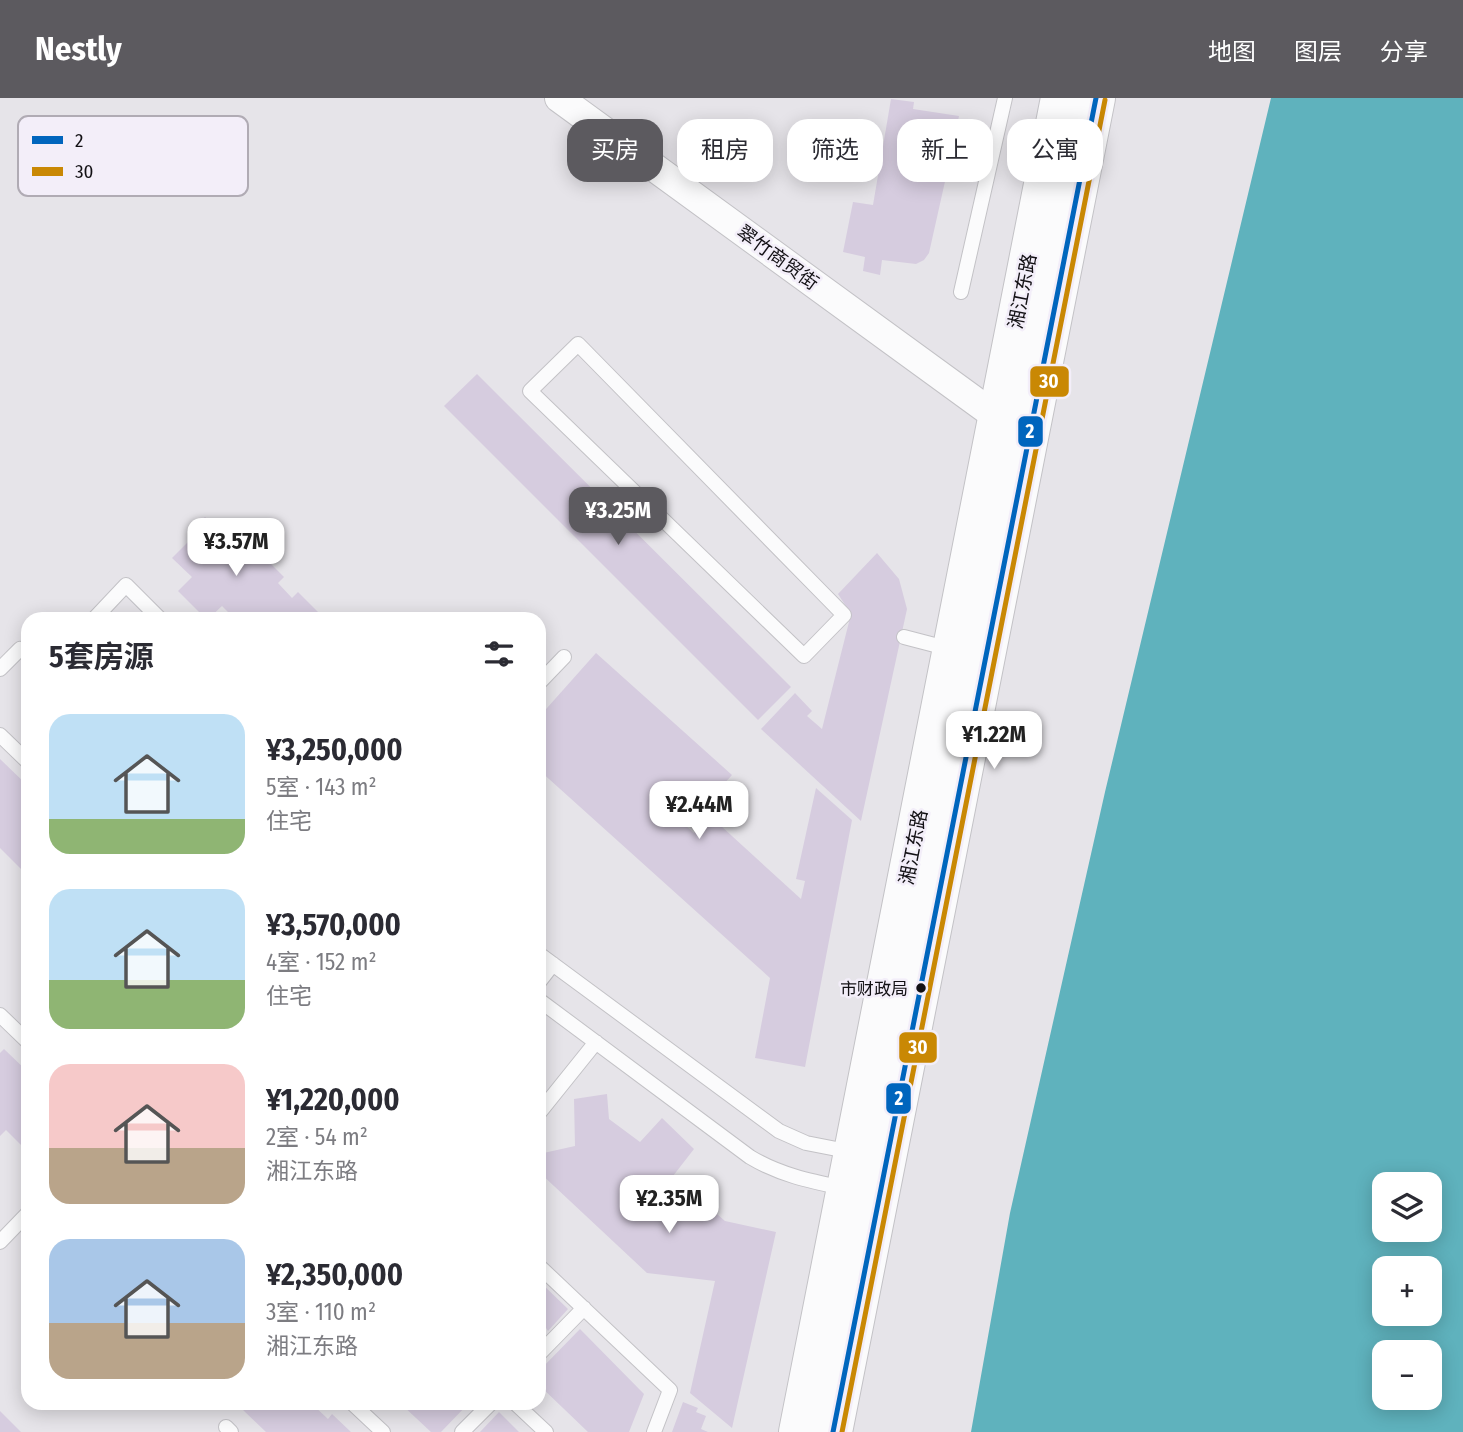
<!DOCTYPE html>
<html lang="zh">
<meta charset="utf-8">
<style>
:root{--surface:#fff;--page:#f2f2f3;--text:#2b2b33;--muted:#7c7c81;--accent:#5c5a5f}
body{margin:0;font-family:"Fira Sans Condensed","Noto Sans SC",sans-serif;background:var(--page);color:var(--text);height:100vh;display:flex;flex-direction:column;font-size:26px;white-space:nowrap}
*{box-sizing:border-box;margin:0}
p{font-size:23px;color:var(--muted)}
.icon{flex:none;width:38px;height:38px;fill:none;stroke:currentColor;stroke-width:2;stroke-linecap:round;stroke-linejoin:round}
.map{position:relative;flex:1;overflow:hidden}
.panel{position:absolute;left:21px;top:514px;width:525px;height:798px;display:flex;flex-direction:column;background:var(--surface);border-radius:21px;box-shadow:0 4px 18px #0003}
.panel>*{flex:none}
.hud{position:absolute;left:567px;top:21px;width:665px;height:63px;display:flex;gap:14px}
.tools{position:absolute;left:1372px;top:1074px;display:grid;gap:14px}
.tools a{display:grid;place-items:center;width:70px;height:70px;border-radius:14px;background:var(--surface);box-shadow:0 4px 18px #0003;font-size:35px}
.price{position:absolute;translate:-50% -60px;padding:0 16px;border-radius:14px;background:#fff;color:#222;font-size:23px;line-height:46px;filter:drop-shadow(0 2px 4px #0008)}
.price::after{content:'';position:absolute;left:50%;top:42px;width:21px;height:16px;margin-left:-10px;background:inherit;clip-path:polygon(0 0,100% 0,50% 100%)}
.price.on{background:var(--accent);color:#fff}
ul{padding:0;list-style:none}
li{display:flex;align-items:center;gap:21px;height:175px;padding:0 28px}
li span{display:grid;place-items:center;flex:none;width:196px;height:140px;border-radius:21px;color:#555}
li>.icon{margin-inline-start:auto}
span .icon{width:84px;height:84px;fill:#fffc;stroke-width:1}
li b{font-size:30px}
h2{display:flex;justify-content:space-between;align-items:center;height:84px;padding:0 28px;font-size:30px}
.tag{padding:0 24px;border-radius:21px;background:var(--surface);box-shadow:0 4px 18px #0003;font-size:24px;line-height:63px}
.tag.on{background:var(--accent);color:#fff}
header{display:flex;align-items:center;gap:42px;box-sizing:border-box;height:98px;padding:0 35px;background:var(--accent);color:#fff}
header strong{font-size:33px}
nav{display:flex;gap:38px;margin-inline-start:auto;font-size:24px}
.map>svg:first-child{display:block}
.water{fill:#5fb2bd;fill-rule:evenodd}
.building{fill:#d6ccdf}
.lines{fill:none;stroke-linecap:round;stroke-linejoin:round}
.service-casing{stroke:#c3c2c6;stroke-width:16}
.minor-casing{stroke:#c3c2c6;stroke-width:30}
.secondary-casing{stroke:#c3c2c6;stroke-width:40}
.service{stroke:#fbfbfc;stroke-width:14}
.minor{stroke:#fbfbfc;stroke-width:28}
.secondary{stroke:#fbfbfc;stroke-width:38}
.bus-1-casing{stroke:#f3eef9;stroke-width:10}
.bus-2-casing{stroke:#f3eef9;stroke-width:10}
.bus-1{stroke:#0065bd;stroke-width:5}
.bus-2{stroke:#c98804;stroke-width:5}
.bus-dot{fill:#121014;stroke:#f3eef9;stroke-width:2.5}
.labels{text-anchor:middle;stroke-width:5;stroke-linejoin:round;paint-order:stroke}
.bus-label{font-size:17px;fill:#121014;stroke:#f3eef9;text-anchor:end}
.street-label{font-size:19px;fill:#121014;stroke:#f3eef9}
.key{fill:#f3eef9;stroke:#b0abb4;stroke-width:2}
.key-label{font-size:19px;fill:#121014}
.line-badge{stroke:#f3eef9;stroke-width:2.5}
.badge-label{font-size:19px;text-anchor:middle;font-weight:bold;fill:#fff}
</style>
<header>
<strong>Nestly</strong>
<nav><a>地图</a><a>图层</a><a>分享</a></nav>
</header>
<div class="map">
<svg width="1463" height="1334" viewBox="0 0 1463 1334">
<rect width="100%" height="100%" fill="#e6e4e9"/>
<path class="water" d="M1271,0H1463V1334H971L1010,1115L1105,694ZM1384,1087H1430V1132H1384ZM1384,1171H1430V1216H1384ZM1384,1255H1430V1300H1384Z"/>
<path class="building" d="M891,1L914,4L913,11L959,18L948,70L930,65L929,74L946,79L929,155L924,162L916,166L882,162L880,177L863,173L865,159L843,154L853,104L873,107Z
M477,276L791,589L758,622L444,308Z
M205,419L216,429L225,420L284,479L278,485L292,500L298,494L326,522H236L222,508L207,522L178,493L192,479L172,460L191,441L188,437Z
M877,455L899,481L907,511L861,723L761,631L795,595L812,613L807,618L822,631L851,516L838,496Z
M596,555L732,677L686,728L694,735L709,717L801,801L805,783L796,781L816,690L852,722L805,969L755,960L770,880L539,672V619Z
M0,661L28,688V778L0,750Z
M4,951L28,974V1050L26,1052L6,1032L0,1038V955Z
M607,996L609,1021L640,1044L662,1020L694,1051L673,1078L725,1123L776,1134L732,1330L690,1295L715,1183L647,1175L539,1074V1056L575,1048L574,1001Z
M539,1183L568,1211L548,1233L546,1230L539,1237Z
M580,1231L644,1296L629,1334H588L539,1287V1273Z
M683,1304L698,1310L696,1314L706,1318L701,1331L708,1334H672Z
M249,1306H312L328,1321L332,1316L351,1334H266L243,1312Z
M401,1306H468L441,1334H431Z
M0,1313L21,1334H0Z
M499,1314L519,1334H480Z"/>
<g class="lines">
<g class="service-casing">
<path id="service" d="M961,194L1005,0
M578,246L844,517L804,558L530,293Z
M93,522L126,487L161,522
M904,539L950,551
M0,571L20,551L28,556
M539,585L564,559
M0,637L28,664
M539,856L779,1033L806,1045L852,1054
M539,884L553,866
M539,902L750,1059C780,1077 810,1083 844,1090
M0,917L28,944
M539,1015L596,944
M0,1144L28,1115
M539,1168L670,1292L654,1334
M539,1256L584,1210
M353,1306L383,1334
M516,1306L546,1334
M226,1329L231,1334
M462,1334L490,1306"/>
</g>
<g class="minor-casing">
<path id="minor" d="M559,0L997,319"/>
</g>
<g class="secondary-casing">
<path id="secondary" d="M798,1334L1060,0
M833,1334L1096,0"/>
</g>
<use href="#service" class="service"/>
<use href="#minor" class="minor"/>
<use href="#secondary" class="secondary"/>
<g class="bus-1-casing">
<path id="bus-1" d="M833,1334L1096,0"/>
</g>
<g class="bus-2-casing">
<path id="bus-2" d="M842,1334L1105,2"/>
</g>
<use href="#bus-1" class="bus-1"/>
<use href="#bus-2" class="bus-2"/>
</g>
<circle class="bus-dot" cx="921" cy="890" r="6"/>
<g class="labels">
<g class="bus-label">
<text x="908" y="897">市财政局</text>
</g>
<g class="street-label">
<text transform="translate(778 159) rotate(36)" y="7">翠竹商贸街</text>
<text transform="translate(1022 193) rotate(-79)" y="7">湘江东路</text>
<text transform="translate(913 749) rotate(-79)" y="7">湘江东路</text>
</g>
</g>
<rect x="18" y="18" width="230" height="80" rx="10" class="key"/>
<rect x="32" y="38" width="31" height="8" fill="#0065bd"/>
<rect x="32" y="69" width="31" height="9" fill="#c98804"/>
<g class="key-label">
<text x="75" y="49">2</text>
<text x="75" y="80">30</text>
</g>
<g class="line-badge">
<rect x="1029" y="267" width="41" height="33" rx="7" fill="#c98804"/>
<rect x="1017" y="317" width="27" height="33" rx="7" fill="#0065bd"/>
<rect x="898" y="933" width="40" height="33" rx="7" fill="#c98804"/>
<rect x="885" y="984" width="27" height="33" rx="7" fill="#0065bd"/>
</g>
<g class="badge-label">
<text x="1049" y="290">30</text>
<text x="1030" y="340">2</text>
<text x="918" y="956">30</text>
<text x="899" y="1007">2</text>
</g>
</svg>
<div class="tools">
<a><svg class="icon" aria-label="layers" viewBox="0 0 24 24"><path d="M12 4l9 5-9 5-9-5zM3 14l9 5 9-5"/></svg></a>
<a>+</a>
<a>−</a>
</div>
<b class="price on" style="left:618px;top:449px">¥3.25M</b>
<b class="price" style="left:236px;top:480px">¥3.57M</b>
<b class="price" style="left:994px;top:673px">¥1.22M</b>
<b class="price" style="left:699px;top:743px">¥2.44M</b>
<b class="price" style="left:669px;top:1137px">¥2.35M</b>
<div class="hud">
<a class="tag on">买房</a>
<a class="tag">租房</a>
<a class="tag">筛选</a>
<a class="tag">新上</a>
<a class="tag">公寓</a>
</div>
<section class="panel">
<h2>5套房源<svg class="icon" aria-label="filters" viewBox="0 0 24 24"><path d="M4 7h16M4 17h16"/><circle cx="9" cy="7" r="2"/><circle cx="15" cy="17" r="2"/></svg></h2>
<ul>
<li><span style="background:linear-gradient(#bfe0f5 75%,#8fb573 0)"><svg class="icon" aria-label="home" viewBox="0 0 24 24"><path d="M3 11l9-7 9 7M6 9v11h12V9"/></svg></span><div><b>¥3,250,000</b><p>5室 · 143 m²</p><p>住宅</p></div></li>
<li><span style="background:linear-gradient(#bfe0f5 65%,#8fb573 0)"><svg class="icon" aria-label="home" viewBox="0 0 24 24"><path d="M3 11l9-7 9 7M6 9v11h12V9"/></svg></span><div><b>¥3,570,000</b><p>4室 · 152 m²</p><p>住宅</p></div></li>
<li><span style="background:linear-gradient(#f6c9c9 60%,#b9a48a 0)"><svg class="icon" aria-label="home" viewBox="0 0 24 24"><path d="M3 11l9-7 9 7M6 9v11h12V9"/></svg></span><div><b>¥1,220,000</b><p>2室 · 54 m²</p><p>湘江东路</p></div></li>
<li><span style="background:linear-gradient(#a9c7e8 60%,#b9a48a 0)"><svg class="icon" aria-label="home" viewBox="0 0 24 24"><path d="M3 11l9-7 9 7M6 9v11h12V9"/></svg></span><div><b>¥2,350,000</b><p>3室 · 110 m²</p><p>湘江东路</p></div></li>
</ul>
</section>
</div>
